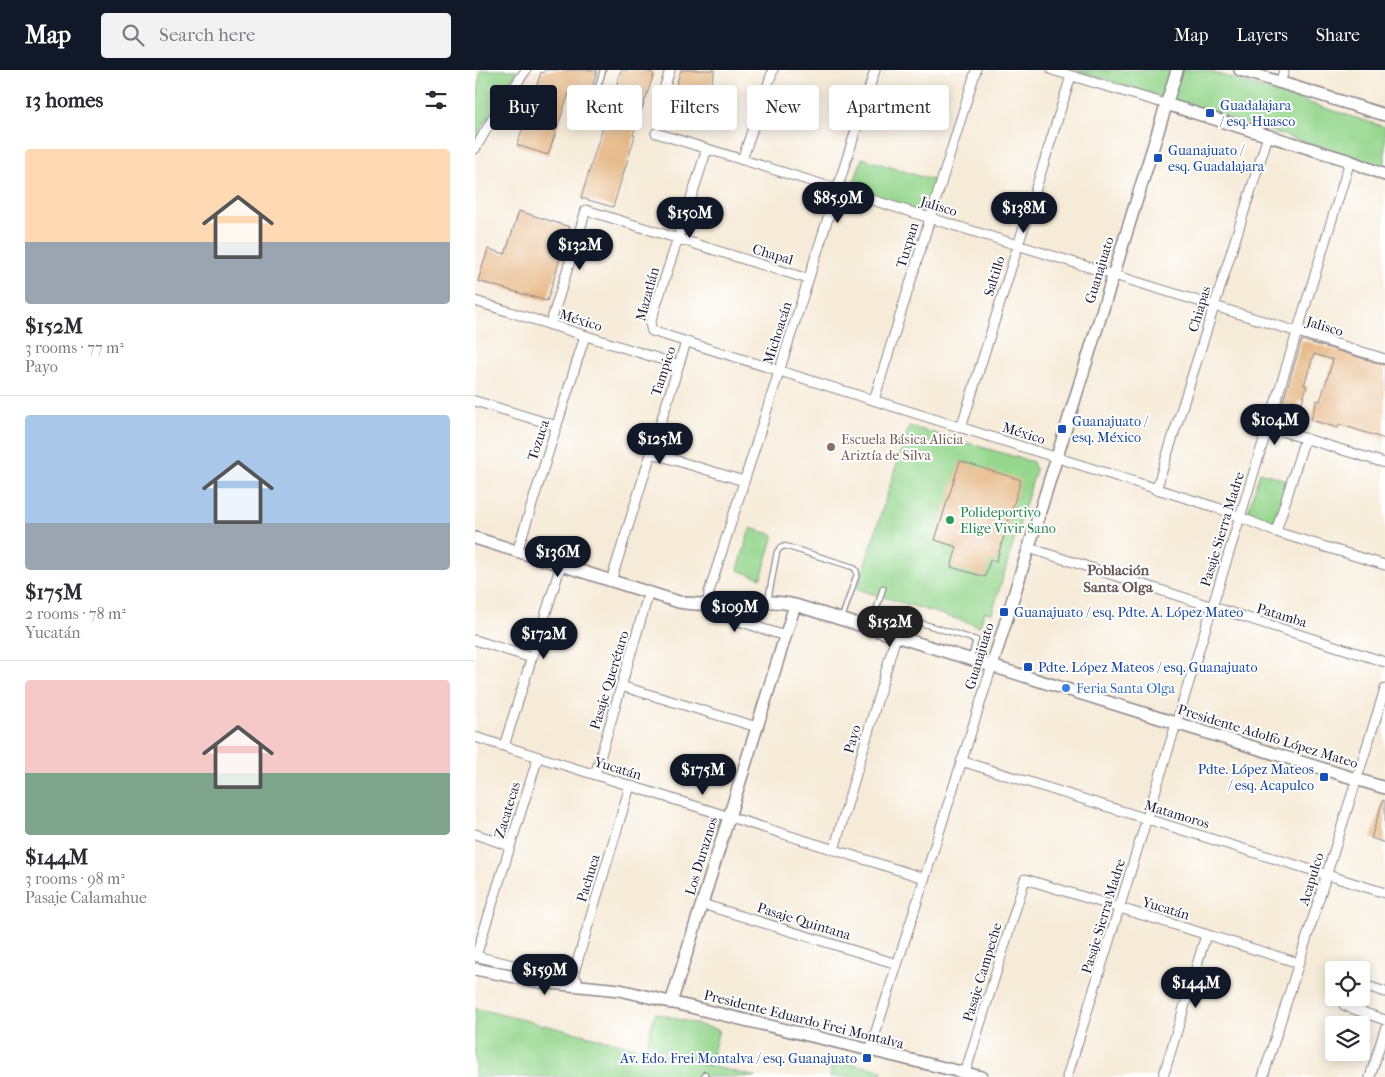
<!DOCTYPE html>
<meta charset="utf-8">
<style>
:root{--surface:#fff;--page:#f2f2f3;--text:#2b2b33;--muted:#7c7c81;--line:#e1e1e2;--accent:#111827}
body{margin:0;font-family:"IM FELL French Canon",serif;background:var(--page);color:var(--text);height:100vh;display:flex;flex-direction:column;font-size:19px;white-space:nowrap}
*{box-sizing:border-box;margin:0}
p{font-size:16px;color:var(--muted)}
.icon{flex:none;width:28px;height:28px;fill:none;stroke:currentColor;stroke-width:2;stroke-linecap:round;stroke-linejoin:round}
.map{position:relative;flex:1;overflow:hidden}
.details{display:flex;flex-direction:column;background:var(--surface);width:475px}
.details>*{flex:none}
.hud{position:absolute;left:15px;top:15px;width:475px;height:45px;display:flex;gap:10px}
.controls{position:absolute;left:850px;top:891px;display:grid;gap:10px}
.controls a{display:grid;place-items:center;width:45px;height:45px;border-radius:5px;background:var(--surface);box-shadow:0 2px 12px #0003;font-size:25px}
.price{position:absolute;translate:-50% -42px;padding:0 11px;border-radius:18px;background:var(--accent);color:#fff;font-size:16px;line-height:32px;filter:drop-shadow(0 1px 2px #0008)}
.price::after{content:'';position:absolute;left:50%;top:30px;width:15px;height:11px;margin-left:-8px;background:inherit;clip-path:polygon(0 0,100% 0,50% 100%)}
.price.selected{background:#222;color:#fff}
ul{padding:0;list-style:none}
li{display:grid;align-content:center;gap:10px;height:265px;padding:0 25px}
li+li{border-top:1px solid var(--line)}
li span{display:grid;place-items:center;height:155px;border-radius:5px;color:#555}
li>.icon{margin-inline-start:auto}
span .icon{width:90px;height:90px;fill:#fffc;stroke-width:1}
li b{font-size:21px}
h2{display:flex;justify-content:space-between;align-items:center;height:60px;padding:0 25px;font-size:21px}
.chip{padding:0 18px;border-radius:5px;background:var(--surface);box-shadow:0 2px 12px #0003;font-size:18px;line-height:45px}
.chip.selected{background:var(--accent);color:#fff}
header{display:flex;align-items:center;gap:30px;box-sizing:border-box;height:70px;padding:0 25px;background:var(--accent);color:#fff}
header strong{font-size:24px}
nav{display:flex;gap:28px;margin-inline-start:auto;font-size:18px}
.search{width:350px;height:45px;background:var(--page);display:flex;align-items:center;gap:12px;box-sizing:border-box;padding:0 18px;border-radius:5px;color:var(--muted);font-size:19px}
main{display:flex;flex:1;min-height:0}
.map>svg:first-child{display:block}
.green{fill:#96d78e;stroke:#5c7c64}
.building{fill:#e7bb8b}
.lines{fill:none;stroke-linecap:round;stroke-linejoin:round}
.lane-casing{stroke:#8c868a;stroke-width:7}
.street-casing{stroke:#8c868a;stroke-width:11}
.secondary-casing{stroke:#8c868a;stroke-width:14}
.lane{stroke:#fff;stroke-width:4.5}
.street{stroke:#fff;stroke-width:9}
.secondary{stroke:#fff;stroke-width:11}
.transit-dot{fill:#1a4fb4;stroke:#fff;stroke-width:2}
.education-dot{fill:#8d6e63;stroke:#fff;stroke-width:2}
.leisure-dot{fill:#2e9e5b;stroke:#fff;stroke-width:2}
.shop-dot{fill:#3f7fe0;stroke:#fff;stroke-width:2}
.labels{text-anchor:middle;stroke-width:4;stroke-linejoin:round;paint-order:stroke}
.transit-label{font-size:14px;fill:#164399;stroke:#fff;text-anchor:start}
.street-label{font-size:14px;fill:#22223b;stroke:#fff}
.education-label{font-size:14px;fill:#785e54;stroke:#fff;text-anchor:start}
.leisure-label{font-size:14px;fill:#27864d;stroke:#fff;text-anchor:start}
.shop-label{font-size:14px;fill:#366cbe;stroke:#fff;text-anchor:start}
.neighbourhood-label{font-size:15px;font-weight:bold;fill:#675857;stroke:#fff}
</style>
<header>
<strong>Map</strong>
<div class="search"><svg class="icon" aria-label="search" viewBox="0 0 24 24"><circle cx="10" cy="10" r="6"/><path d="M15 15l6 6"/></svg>Search here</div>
<nav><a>Map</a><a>Layers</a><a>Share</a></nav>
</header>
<main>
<section class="details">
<h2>13 homes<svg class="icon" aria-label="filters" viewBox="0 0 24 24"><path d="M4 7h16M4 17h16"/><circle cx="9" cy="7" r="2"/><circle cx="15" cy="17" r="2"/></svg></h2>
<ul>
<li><span style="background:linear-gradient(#ffd9b3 60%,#9aa5b1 0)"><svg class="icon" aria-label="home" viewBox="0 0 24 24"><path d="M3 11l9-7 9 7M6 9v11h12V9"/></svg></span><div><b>$152M</b><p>3 rooms · 77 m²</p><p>Payo</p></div></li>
<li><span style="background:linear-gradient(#a9c7e8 70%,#9aa5b1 0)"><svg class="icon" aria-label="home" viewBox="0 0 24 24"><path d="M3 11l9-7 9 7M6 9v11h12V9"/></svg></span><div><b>$175M</b><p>2 rooms · 78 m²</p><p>Yucatán</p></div></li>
<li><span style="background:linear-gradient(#f6c9c9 60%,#7fa58c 0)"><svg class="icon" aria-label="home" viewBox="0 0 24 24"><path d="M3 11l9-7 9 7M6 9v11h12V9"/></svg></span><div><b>$144M</b><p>3 rooms · 98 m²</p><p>Pasaje Calamahue</p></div></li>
</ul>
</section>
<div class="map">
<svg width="910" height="1007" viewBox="0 0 910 1007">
<rect width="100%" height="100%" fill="#fff"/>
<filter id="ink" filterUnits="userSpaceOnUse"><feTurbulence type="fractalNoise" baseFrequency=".02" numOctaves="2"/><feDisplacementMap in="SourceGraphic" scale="10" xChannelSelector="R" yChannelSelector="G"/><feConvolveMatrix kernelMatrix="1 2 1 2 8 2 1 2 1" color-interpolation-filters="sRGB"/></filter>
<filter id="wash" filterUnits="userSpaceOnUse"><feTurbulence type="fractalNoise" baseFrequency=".0096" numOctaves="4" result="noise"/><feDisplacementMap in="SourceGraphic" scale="20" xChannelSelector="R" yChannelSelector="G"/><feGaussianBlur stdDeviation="1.12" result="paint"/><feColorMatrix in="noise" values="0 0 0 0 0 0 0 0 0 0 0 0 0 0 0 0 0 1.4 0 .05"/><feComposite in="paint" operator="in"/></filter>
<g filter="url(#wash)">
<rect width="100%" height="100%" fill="#f6ebd8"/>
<path class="green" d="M6,0H43L0,68V40Z
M600,0H730L910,57V99L878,87Z
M387,88L463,112L452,144L377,119Z
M434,356L558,392L561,400L517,543L509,542L505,556L382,519Z
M785,402L811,410L798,456L788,454L772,445Z
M275,458L299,465L286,508L263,500Z
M0,938L281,1007H0Z
M180,943L244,960L235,994L171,976Z
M358,990L407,1000L405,1007H354Z"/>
<g id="blocks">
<path class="building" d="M70,0H122L114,29L94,23L73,85L42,75L66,2L69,3Z
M146,0H169L179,4L158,65L160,66L138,137L106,128L128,56L142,59L147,56L144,51L131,48Z
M206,0H240L227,44L195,35Z
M44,141L95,157L72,231L3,211L13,179L30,184Z
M827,270L910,295V369L864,354L863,358L836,350L842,330L845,331L858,290L839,284L829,315L832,316L827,332L823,331L819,345L805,341Z
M485,391L546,410L521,492L515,490L510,507L476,497L482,477L460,470Z
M908,730L910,731V773L896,768Z"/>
</g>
</g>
<g filter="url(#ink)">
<use href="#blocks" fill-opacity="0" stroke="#8c868a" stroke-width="1"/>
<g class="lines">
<g class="lane-casing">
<path id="lane" d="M128,0L116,40L118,46L123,50L143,55
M293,530L302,482L305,478L310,476L378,497L381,500L382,504L367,548
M396,557L408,518
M413,562L420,545L501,570L496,588
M229,1007L230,1004"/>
</g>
<g class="street-casing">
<path id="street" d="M577,0L691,34
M805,13L809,0
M186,29L195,0
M181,63L910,289
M0,79L21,43L51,0
M232,79L175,254L177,261L743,438L801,462L910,495
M267,90L298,0
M0,231L204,295
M75,255L111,140L333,209
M399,330L501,0
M0,331L82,356
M793,357L910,393
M486,358L596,6
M176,383L269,411
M681,420L793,66
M801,462L830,368
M554,478L910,592
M42,482L110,266
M136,511L211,272
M310,566L239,543L233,534L234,522L400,0
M0,570L57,588
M146,616L282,657
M0,667L449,808
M29,676L86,495
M486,691L910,823
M120,705L174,522
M0,764L35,776
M359,780L421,566
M227,834L422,894
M0,886L102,910
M1,886L63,687
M97,909L155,716
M886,914L910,922
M865,928L869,935L873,937L910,950
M395,980L517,596
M490,1003L550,809L824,893
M592,1007L875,91
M688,1007L731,865
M788,1007L910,619
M895,1007L910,959"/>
</g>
<g class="secondary-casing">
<path id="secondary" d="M765,0L910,45
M691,34L875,91L910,105
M0,468L204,532C243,539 282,526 320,535L910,718
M517,596L702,0
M0,899L65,912L145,920L507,1007
M196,933L320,535"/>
</g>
<use href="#lane" class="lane"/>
<use href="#street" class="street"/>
<use href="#secondary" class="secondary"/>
</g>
</g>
<g class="transit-dot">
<rect x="730" y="38" width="10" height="10" rx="2.5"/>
<rect x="678" y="83" width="10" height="10" rx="2.5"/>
<rect x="582" y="354" width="10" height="10" rx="2.5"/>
<rect x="524" y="537" width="10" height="10" rx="2.5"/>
<rect x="548" y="592" width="10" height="10" rx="2.5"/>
<rect x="844" y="702" width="10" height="10" rx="2.5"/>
<rect x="387" y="983" width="10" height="10" rx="2.5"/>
</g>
<circle class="education-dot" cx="356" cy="377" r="5"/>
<circle class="leisure-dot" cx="475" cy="450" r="5"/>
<circle class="shop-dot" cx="591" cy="618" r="5"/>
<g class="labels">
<g class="transit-label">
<text x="745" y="40">Guadalajara<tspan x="745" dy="16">/ esq. Huasco</tspan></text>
<text x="693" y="85">Guanajuato /<tspan x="693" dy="16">esq. Guadalajara</tspan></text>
<text x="597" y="356">Guanajuato /<tspan x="597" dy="16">esq. México</tspan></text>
<text x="539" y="547">Guanajuato / esq. Pdte. A. López Mateo</text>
<text x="563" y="602">Pdte. López Mateos / esq. Guanajuato</text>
<text x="839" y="704" text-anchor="end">Pdte. López Mateos<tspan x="839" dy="16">/ esq. Acapulco</tspan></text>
<text x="382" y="993" text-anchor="end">Av. Edo. Frei Montalva / esq. Guanajuato</text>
</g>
<g class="street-label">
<text transform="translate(464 136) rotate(17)" y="5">Jalisco</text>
<text transform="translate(432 175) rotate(-73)" y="5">Tuxpan</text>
<text transform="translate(298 184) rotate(17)" y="5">Chapal</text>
<text transform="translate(624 200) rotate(-73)" y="5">Guanajuato</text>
<text transform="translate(519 206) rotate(-73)" y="5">Saltillo</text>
<text transform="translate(172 224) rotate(-75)" y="5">Mazatlán</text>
<text transform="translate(724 239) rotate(-73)" y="5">Chiapas</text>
<text transform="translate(106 250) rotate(17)" y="5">México</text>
<text transform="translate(850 256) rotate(17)" y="5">Jalisco</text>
<text transform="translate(302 263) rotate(-72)" y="5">Michoacán</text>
<text transform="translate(188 301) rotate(-72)" y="5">Tampico</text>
<text transform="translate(549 363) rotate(17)" y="5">México</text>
<text transform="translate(63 370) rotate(-72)" y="5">Tozuca</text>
<text transform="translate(747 459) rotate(-73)" y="5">Pasaje Sierra Madre</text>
<text transform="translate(807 545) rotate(17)" y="5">Patamba</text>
<text transform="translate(504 586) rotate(-73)" y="5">Guanajuato</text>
<text transform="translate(134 610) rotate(-73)" y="5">Pasaje Querétaro</text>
<text transform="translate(793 666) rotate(17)" y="5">Presidente Adolfo López Mateo</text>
<text transform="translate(377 669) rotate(-74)" y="5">Payo</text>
<text transform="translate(143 698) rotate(17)" y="5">Yucatán</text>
<text transform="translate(32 740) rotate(-73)" y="5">Zacatecas</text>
<text transform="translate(702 744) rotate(17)" y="5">Matamoros</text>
<text transform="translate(226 786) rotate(-73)" y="5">Los Duraznos</text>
<text transform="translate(113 808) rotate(-73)" y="5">Pachuca</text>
<text transform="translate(836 809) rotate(-73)" y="5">Acapulco</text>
<text transform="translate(691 838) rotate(17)" y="5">Yucatán</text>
<text transform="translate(628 846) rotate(-73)" y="5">Pasaje Sierra Madre</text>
<text transform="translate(329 851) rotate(17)" y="5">Pasaje Quintana</text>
<text transform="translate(507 902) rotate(-73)" y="5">Pasaje Campeche</text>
<text transform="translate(329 949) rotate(14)" y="5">Presidente Eduardo Frei Montalva</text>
</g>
<g class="education-label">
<text x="366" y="374">Escuela Básica Alicia<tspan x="366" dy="16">Ariztía de Silva</tspan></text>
</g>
<g class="leisure-label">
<text x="485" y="447">Polideportivo<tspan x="485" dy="16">Elige Vivir Sano</tspan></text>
</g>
<g class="shop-label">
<text x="601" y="623">Feria Santa Olga</text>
</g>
<g class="neighbourhood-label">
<text x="643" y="505">Población<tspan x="643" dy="17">Santa Olga</tspan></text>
</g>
</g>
</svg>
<div class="controls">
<a><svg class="icon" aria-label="locate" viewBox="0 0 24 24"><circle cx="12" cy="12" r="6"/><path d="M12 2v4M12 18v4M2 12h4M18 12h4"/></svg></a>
<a><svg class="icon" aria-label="layers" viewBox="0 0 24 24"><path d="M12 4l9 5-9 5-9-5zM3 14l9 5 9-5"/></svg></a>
</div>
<b class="price" style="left:363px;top:154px">$85.9M</b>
<b class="price" style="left:549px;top:164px">$138M</b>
<b class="price" style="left:215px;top:169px">$150M</b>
<b class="price" style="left:105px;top:201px">$132M</b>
<b class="price" style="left:800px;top:376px">$104M</b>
<b class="price" style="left:185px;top:395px">$125M</b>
<b class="price" style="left:83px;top:508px">$136M</b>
<b class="price" style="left:260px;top:563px">$109M</b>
<b class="price selected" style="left:415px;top:578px">$152M</b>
<b class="price" style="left:69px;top:590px">$172M</b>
<b class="price" style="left:228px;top:726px">$175M</b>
<b class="price" style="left:70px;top:926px">$159M</b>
<b class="price" style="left:721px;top:939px">$144M</b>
<div class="hud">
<a class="chip selected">Buy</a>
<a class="chip">Rent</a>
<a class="chip">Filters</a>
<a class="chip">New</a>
<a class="chip">Apartment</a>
</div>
</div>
</main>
